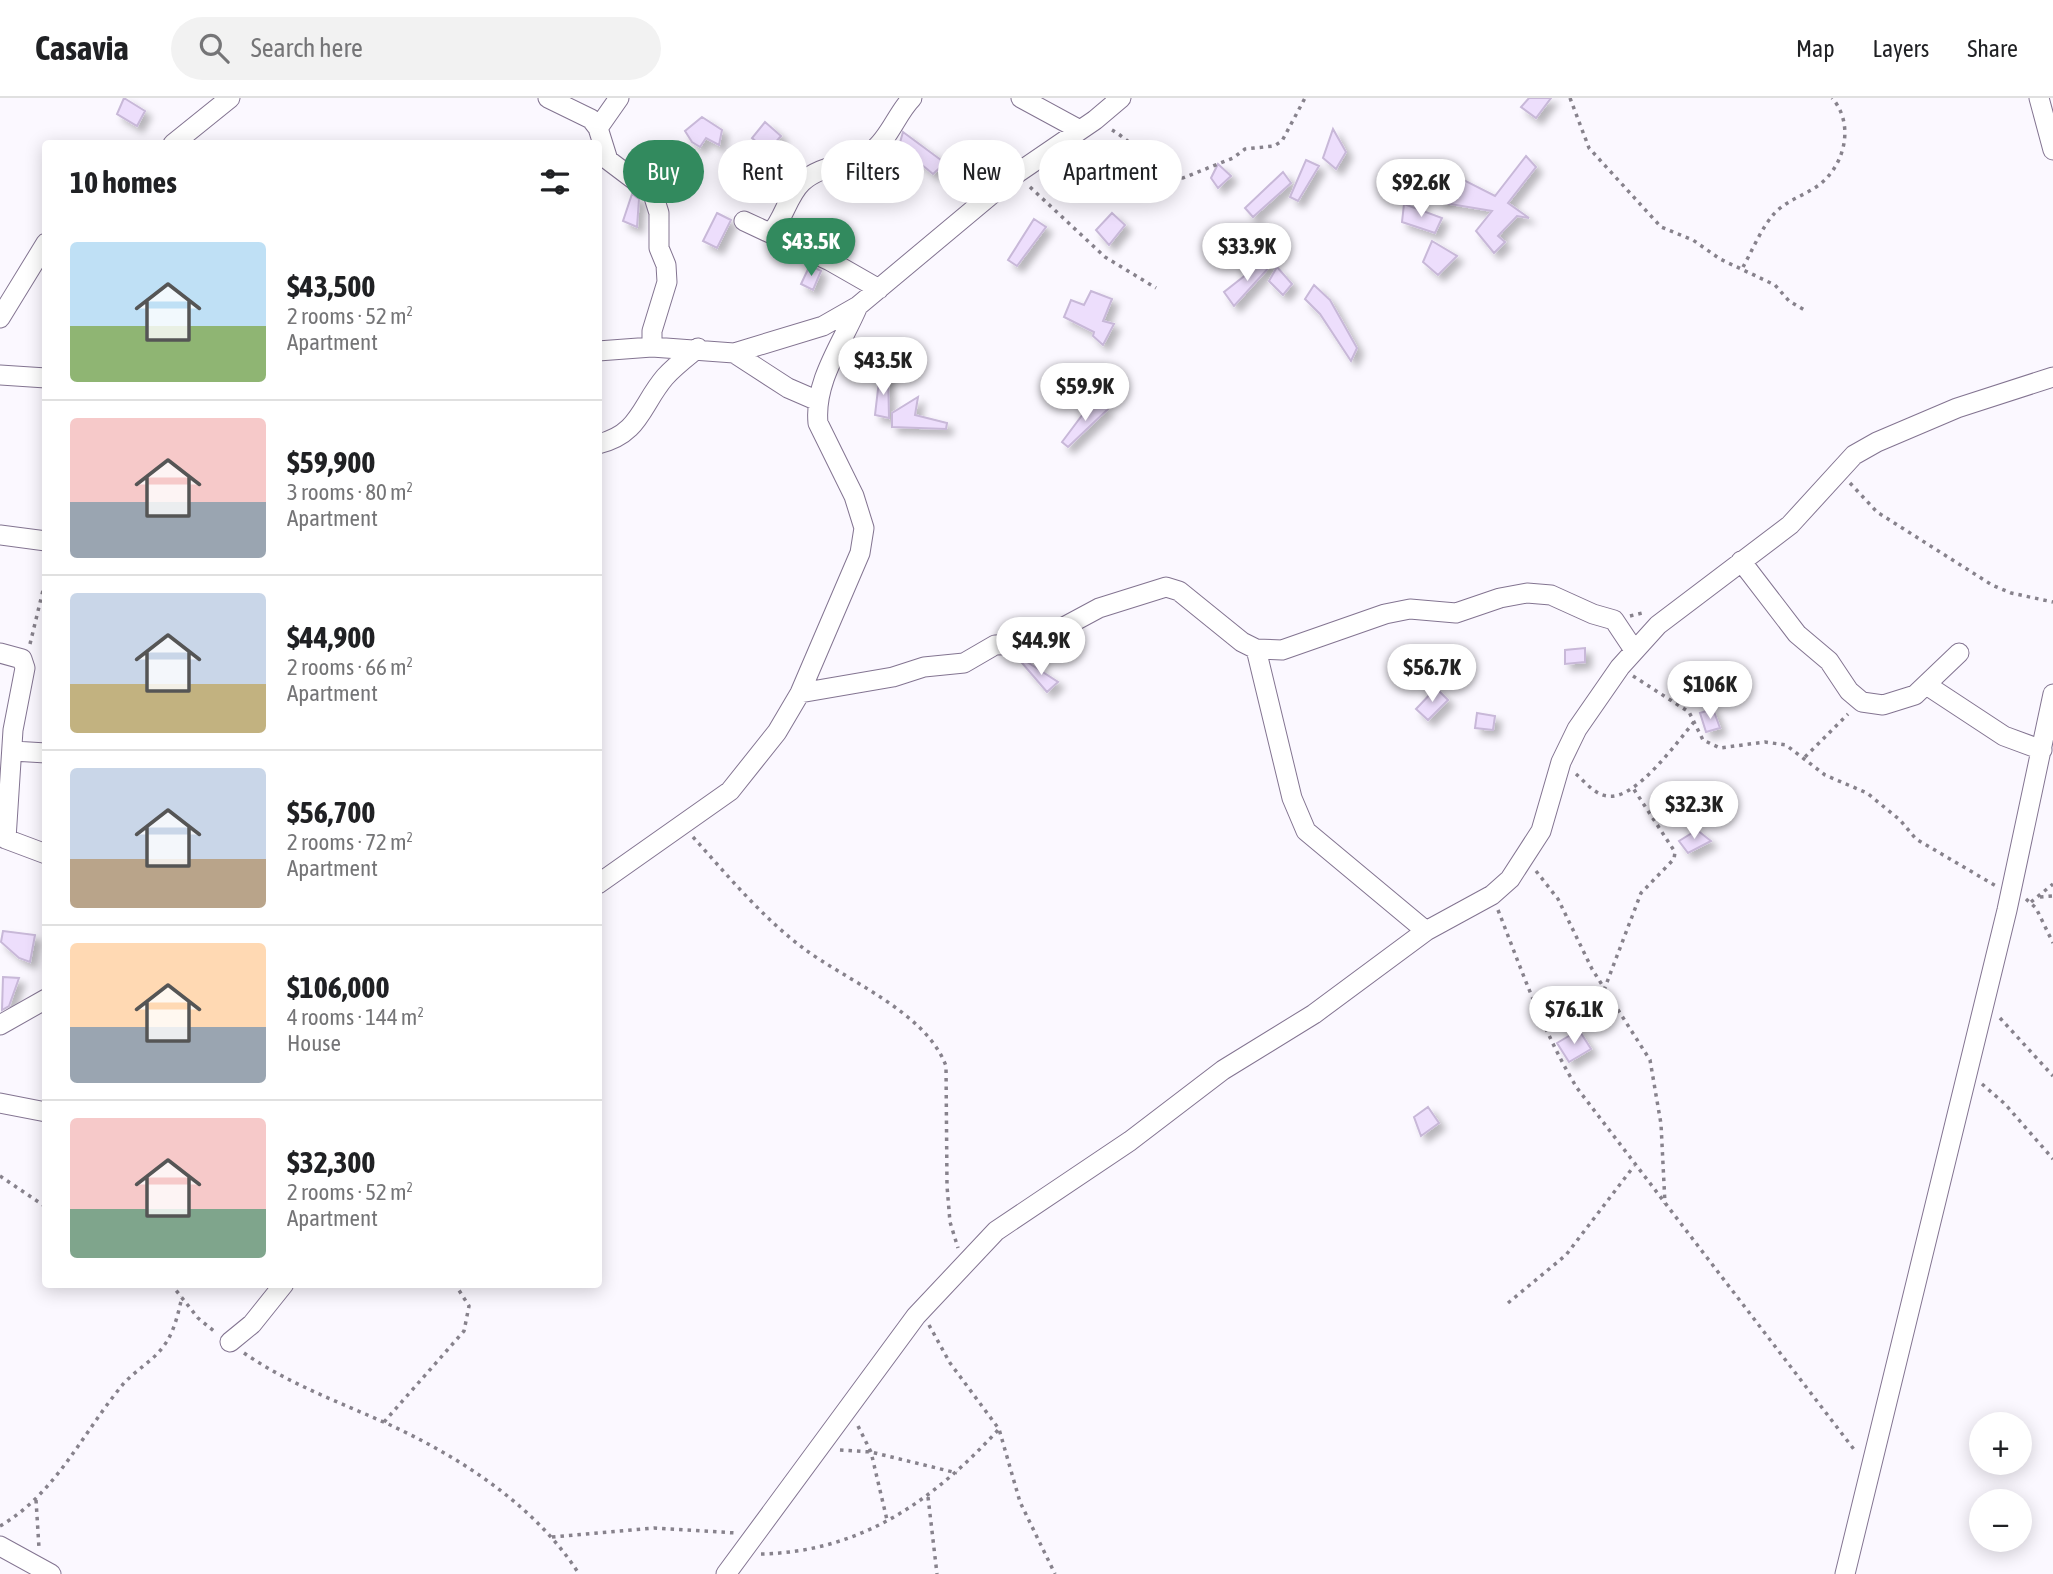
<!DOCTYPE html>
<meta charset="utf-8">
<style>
:root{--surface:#fff;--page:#f2f2f2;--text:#202124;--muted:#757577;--line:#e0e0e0;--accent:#328a5e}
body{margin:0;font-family:"Asap Condensed",sans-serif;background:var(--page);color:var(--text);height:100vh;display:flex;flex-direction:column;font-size:26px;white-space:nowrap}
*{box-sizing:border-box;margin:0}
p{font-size:23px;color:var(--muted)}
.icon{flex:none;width:38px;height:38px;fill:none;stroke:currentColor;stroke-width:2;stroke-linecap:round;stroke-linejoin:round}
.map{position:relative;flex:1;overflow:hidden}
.side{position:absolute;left:42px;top:42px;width:560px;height:1148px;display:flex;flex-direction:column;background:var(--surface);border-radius:7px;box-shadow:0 4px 18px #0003}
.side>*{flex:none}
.guide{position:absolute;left:623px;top:42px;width:665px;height:63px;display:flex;gap:14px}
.tools{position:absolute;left:1969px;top:1314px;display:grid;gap:14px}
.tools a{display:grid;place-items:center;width:63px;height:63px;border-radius:50%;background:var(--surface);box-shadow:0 4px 18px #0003;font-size:35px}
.price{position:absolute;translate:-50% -60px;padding:0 16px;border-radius:24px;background:#fff;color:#222;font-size:23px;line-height:46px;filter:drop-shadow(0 2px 4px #0008)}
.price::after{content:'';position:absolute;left:50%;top:42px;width:21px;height:16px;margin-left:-10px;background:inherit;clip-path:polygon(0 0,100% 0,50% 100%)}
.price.current{background:var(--accent);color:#fff}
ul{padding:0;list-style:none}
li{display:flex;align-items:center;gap:21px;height:175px;padding:0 28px}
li+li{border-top:2px solid var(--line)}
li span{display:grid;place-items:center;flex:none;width:196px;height:140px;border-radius:7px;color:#555}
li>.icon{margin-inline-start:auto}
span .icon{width:84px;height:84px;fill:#fffc;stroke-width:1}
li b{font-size:30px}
h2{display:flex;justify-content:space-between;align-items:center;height:84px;padding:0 28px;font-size:30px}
.chip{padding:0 24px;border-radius:32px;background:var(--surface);box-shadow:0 4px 18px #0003;font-size:24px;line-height:63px}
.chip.current{background:var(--accent);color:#fff}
header{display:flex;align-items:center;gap:42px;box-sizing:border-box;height:98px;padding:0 35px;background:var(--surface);border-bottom:2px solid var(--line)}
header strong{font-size:33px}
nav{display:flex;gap:38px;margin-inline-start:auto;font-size:24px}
.search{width:490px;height:63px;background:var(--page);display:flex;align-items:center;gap:18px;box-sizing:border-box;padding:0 24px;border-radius:38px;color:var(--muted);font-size:26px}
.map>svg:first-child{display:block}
.building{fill:#eddefc;stroke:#c8b8d8;stroke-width:2;filter:url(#shadow)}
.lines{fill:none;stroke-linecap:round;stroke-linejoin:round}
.minor-casing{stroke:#837491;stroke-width:21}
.path{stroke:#87828c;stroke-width:3.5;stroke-dasharray:3.5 5;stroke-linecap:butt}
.minor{stroke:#fff;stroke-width:19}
</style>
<header>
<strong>Casavia</strong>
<div class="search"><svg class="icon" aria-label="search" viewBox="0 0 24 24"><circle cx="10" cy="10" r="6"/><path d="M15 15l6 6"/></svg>Search here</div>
<nav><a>Map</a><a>Layers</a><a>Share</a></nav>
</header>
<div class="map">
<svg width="2053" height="1476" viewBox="0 0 2053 1476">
<defs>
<filter id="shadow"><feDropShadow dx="6" dy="6" stdDeviation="3.5" flood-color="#0004"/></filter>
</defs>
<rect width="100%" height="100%" fill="#fbf8ff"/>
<path class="building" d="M124,0L145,13L137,28L117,16Z
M1529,0H1551L1536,20L1521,9Z
M702,19L722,32L719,47L706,40L700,49L692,44L685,33Z
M765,24L781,38L749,75L758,45L752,40Z
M1333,31L1346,54L1336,71L1323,60Z
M903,34L945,65L933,76L899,48Z
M1526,58L1536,69L1508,105L1529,120L1517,118L1498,138L1505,144L1494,155L1476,133L1492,113L1438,104L1452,76L1495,98Z
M1306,62L1319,68L1298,103L1290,99Z
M1218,66L1231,78L1218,90L1211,80Z
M1283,74L1291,85L1253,119L1245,110Z
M632,96L639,101L637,129L623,123Z
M1404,106L1442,120L1435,135L1402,124Z
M717,115L731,122L717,150L703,143Z
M1112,115L1125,127L1109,147L1096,132Z
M1034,121L1046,129L1017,168L1008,162Z
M1432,143L1457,158L1438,177L1423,164Z
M1266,161L1272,166L1234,208L1224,194Z
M810,167L821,173L813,192L801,186Z
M1277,169L1292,186L1283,197L1269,183Z
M1314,187L1330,202L1357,250L1351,263L1320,216L1305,201Z
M1091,193L1112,201L1103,223L1114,226L1103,247L1093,238L1094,234L1064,219L1071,202L1084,207Z
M880,274L888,275L889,320L875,317Z
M918,299L915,317L947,325L946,331L892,329V315Z
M1092,304L1108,311L1068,349L1062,344Z
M1585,550V564L1565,566V552Z
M1024,562L1058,584L1047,594L1022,565Z
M1436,590L1448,602L1428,622L1416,611Z
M1713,611L1720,630L1706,634L1700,615Z
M1477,615L1495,618L1493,632L1475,630Z
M1697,732L1711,743L1688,755L1679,743Z
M3,833L35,837L30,864L19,860L1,844Z
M3,879L19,880L9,908L2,912Z
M1579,932L1591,951L1569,964L1557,945Z
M1428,1009L1439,1025L1421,1038L1414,1019Z"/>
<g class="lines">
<g class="minor-casing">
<path id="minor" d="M548,0L591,21L598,30L608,62L653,96L659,115V150L666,167L667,184L652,233V249
M1021,0L1080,32
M2039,0L2053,52
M598,30L619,0
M173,46L230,0
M744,123L830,163L879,191
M771,135C784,120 788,97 802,84C822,66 851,67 872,53C889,41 897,15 912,0
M0,220L46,145
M598,253L652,249L734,255L823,228L858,208L1016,76L1095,22L1121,0
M734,255L788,290L818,303
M0,277L46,280
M598,346C640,336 641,307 665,279C675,268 687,259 698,250
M0,437L46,443
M1741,463L1797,536L1829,563L1849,593L1862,604L1883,607L1915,597L1959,555
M1256,551L1292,700L1306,733L1426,833
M0,555L22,561L25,570L13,632L6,741L46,756
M1928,588L2004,638L2042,652
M800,595L893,579L924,569L964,565L995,547L1032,546L1099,510L1166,489L1179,493L1242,544L1256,551L1282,552L1385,516L1410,511L1456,515L1500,500L1527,495L1551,497L1593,516L1614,522L1634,552
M13,653L46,655
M598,786L730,693L777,634L800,595L860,455L864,430L854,398L818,325C814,283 842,246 858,208
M0,927L46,901
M0,1005L46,1014
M230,1244L252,1226L284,1186
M0,1448L51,1476
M726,1476L916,1218L996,1133L1130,1043L1223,972L1314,916L1426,833L1492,797L1510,781L1541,733L1561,664L1577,631L1620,569L1658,527L1790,427L1854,357L1877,344L1957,310L2053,279
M1845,1476L2007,812L2053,596"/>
</g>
<path class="path" d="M1570,0L1589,50L1661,129L1693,142L1720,161L1775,187L1789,203L1806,213
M1112,32C1132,43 1165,79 1183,80L1233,60L1245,51L1274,48L1282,43L1305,0
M1030,89L1105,159L1156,190
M1743,169C1752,153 1761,131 1773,117C1786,102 1804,98 1819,87C1845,67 1855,26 1832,0
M1850,385L1877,414L1992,487L2011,495L2053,504
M1630,518L1646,514
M30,546L46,480
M1633,578L1689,614L1703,642L1720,650L1765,644L1786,647L1825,677L1867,695L1900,722L1916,741L1996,788
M1805,659L1848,616
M1576,676C1585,684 1595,697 1608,698C1636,702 1677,644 1694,624
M693,739C727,777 762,819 803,850C847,883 926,914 946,968L947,1088L950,1124L958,1150
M1536,773L1558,801L1592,871L1650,962L1661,1026L1665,1106
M2040,799L2053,798
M2026,801L2036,810L2053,845
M2031,804L2053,786
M1498,812C1522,873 1543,934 1577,990L1856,1354
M1604,892L1641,795L1674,761L1675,754L1633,690
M2000,920L2053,978
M1982,986L2005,1006L2053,1061
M0,1078L46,1109
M171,1186L198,1220L215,1234
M1508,1205L1566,1157L1634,1068
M929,1227L950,1265L999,1331L1020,1404L1055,1476
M244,1255C289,1286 339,1304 388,1326C460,1359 536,1408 579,1476
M384,1324L464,1233L469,1208L455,1186
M858,1328L871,1354L887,1422
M840,1352L871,1354L957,1375
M928,1399L937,1476
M36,1402L39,1450
M0,1428C55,1396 81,1338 120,1290C132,1274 151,1265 163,1249C174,1235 178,1216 182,1199
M552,1439L654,1430L736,1435
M761,1456C861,1454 934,1402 999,1331"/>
<use href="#minor" class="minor"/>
</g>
</svg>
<div class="tools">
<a>+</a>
<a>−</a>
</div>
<b class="price" style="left:1421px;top:121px">$92.6K</b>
<b class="price current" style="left:811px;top:180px">$43.5K</b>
<b class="price" style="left:1247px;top:185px">$33.9K</b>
<b class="price" style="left:883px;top:299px">$43.5K</b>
<b class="price" style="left:1085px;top:325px">$59.9K</b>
<b class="price" style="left:1041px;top:579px">$44.9K</b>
<b class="price" style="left:1432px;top:606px">$56.7K</b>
<b class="price" style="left:1710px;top:623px">$106K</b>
<b class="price" style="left:1694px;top:743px">$32.3K</b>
<b class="price" style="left:1574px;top:948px">$76.1K</b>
<div class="guide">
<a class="chip current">Buy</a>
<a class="chip">Rent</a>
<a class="chip">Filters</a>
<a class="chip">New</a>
<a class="chip">Apartment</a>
</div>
<section class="side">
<h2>10 homes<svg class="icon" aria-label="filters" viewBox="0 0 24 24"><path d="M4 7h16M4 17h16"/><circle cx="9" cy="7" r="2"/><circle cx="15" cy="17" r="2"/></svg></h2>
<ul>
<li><span style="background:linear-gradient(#bfe0f5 60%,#8fb573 0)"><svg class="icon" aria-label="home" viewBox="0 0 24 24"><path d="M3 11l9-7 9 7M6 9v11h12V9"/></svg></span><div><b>$43,500</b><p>2 rooms · 52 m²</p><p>Apartment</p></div></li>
<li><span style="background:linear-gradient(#f6c9c9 60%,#9aa5b1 0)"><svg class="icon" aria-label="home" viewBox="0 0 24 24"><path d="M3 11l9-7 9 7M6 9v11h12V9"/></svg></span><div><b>$59,900</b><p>3 rooms · 80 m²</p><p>Apartment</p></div></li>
<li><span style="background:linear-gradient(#c9d6e8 65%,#c2b280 0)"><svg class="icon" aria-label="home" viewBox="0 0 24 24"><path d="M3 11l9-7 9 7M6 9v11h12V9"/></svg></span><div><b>$44,900</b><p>2 rooms · 66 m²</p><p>Apartment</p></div></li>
<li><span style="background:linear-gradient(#c9d6e8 65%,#b9a48a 0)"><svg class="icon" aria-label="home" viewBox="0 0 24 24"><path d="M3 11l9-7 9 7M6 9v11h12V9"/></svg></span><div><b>$56,700</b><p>2 rooms · 72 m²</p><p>Apartment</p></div></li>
<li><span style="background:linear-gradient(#ffd9b3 60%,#9aa5b1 0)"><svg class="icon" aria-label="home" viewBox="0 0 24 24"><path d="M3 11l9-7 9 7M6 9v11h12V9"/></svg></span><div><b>$106,000</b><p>4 rooms · 144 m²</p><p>House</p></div></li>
<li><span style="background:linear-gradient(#f6c9c9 65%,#7fa58c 0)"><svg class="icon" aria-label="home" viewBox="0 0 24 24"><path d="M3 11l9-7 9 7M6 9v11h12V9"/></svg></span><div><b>$32,300</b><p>2 rooms · 52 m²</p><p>Apartment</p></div></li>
</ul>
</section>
</div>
